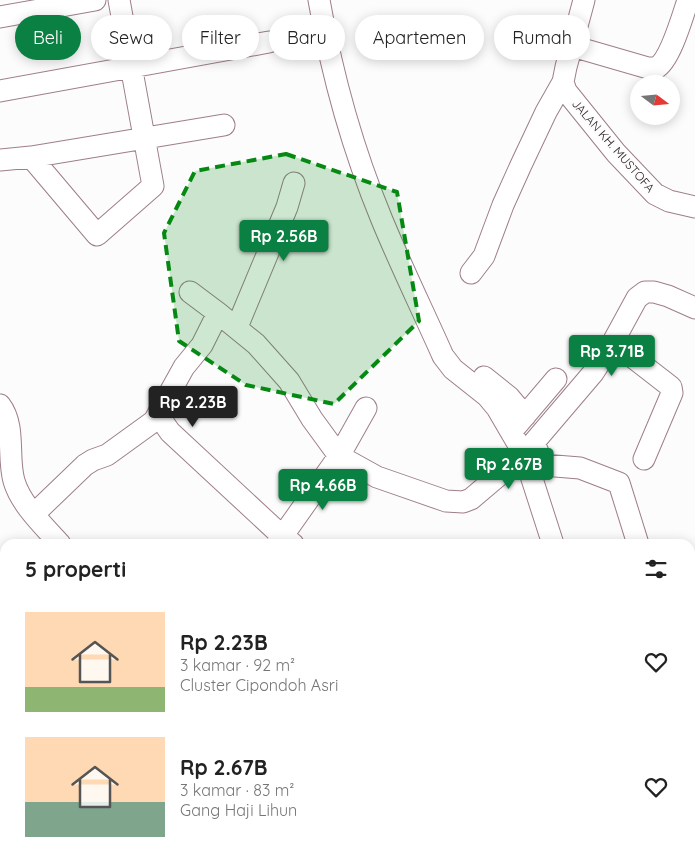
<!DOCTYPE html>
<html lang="id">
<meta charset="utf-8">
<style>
:root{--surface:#fff;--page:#f2f2f2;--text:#222;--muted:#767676;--accent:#0b8043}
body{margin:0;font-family:Quicksand,sans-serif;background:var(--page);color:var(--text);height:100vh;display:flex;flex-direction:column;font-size:19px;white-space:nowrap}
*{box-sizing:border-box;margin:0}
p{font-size:16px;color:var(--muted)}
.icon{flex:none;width:28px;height:28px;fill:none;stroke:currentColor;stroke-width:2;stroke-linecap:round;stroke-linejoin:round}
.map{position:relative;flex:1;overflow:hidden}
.drawer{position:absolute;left:0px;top:539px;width:695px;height:321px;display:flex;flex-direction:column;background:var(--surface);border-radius:15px 15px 0 0;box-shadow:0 2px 12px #0003}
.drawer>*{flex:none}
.guide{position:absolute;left:15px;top:15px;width:665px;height:45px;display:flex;gap:10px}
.needle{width:32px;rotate:106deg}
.buttons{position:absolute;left:630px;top:75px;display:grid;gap:10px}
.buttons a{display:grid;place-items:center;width:50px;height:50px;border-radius:50%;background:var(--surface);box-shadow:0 2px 12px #0003;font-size:25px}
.price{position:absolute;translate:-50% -42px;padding:0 11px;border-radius:5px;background:var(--accent);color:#fff;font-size:16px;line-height:32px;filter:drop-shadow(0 1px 2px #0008)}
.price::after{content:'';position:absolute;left:50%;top:30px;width:15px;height:11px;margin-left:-8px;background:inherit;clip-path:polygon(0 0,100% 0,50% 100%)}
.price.active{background:#222;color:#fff}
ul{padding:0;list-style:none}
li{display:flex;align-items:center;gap:15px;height:125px;padding:0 25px}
li span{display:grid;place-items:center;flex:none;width:140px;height:100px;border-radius:0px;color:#555}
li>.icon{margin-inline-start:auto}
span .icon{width:60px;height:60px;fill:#fffc;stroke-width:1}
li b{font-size:21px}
h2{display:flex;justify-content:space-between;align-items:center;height:60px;padding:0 25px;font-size:21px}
.chip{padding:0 18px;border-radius:22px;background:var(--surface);box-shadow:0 2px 12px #0003;font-size:18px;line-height:45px}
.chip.active{background:var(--accent);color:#fff}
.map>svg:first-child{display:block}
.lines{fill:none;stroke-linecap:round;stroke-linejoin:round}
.stream{stroke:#e4b8ca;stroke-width:4.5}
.minor-casing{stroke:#9e7e8b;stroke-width:23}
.minor{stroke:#fff;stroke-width:21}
.marked{fill:#068913;fill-opacity:0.2;stroke:#068913;stroke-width:4;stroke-dasharray:10 6;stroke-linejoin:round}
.labels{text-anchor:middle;stroke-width:4;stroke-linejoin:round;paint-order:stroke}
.street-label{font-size:12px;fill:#2d2026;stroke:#fcfcfc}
</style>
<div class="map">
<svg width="695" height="859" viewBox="0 0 695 859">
<rect width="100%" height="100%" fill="#fcfcfc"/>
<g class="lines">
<path class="stream" d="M690,832L695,835"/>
<g class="minor-casing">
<path id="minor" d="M319,0C332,75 353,150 382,220C401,266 423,311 443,356L453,369L487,396L497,408L511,432L524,454L553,544
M584,0L566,67L563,82L566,91L616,153L655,194L669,201L695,207
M0,17L95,0
M572,46L648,68H656C670,61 683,15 688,0
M0,91L269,42
M31,157L97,235L153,186L119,0
M0,160L31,157L224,125
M471,273L484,256L503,205L521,165L546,112L563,82
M190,292L218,313L256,344L289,381L312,419L339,456L377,477L446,501L463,502L471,499L524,454L593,373L613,342L637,298L645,292H654L668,296L695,308
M237,327L287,207L294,183
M613,342L671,387L672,393L644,459
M484,377L509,397L525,416
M0,405C16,426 7,457 14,481C21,505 44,526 60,544
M154,421L184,367L202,345L218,313
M511,432L556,379
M534,442L543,465L580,468L619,483L638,544
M34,514L85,465L93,460L107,455L154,421L163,422L170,432L282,536L293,544
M277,544L339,456L366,408
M690,805L695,808
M215,855L220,859
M401,855L406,859
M686,855L693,859
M118,859L120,856
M241,859L244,855"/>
</g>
<use href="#minor" class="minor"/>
</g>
<path class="marked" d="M286,154L397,192L419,321L334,404L246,385L179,341L164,233L195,171Z"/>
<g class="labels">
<g class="street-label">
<text transform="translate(613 146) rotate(49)" y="4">JALAN KH. MUSTOFA</text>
</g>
</g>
</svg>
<div class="buttons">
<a><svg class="needle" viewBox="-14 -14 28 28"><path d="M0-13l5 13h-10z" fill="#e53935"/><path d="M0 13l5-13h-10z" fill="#767676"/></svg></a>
</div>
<b class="price" style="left:284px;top:262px">Rp 2.56B</b>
<b class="price" style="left:612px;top:377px">Rp 3.71B</b>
<b class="price active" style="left:193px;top:428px">Rp 2.23B</b>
<b class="price" style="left:509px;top:490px">Rp 2.67B</b>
<b class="price" style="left:323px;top:511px">Rp 4.66B</b>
<div class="guide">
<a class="chip active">Beli</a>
<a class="chip">Sewa</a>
<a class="chip">Filter</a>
<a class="chip">Baru</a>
<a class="chip">Apartemen</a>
<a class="chip">Rumah</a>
</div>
<section class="drawer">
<h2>5 properti<svg class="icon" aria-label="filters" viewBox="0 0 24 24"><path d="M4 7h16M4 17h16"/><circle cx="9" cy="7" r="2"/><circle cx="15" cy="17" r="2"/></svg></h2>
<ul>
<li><span style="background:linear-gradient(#ffd9b3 75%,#8fb573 0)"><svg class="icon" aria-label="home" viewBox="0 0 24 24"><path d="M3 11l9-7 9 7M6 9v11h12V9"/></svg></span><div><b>Rp 2.23B</b><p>3 kamar · 92 m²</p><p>Cluster Cipondoh Asri</p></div><svg class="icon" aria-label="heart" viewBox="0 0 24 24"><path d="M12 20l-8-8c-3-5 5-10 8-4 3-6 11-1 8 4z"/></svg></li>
<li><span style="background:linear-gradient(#ffd9b3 65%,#7fa58c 0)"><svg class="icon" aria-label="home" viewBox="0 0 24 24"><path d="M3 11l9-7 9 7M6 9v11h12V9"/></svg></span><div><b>Rp 2.67B</b><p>3 kamar · 83 m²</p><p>Gang Haji Lihun</p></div><svg class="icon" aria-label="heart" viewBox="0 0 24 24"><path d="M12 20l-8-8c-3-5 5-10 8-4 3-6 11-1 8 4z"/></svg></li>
</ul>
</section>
</div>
